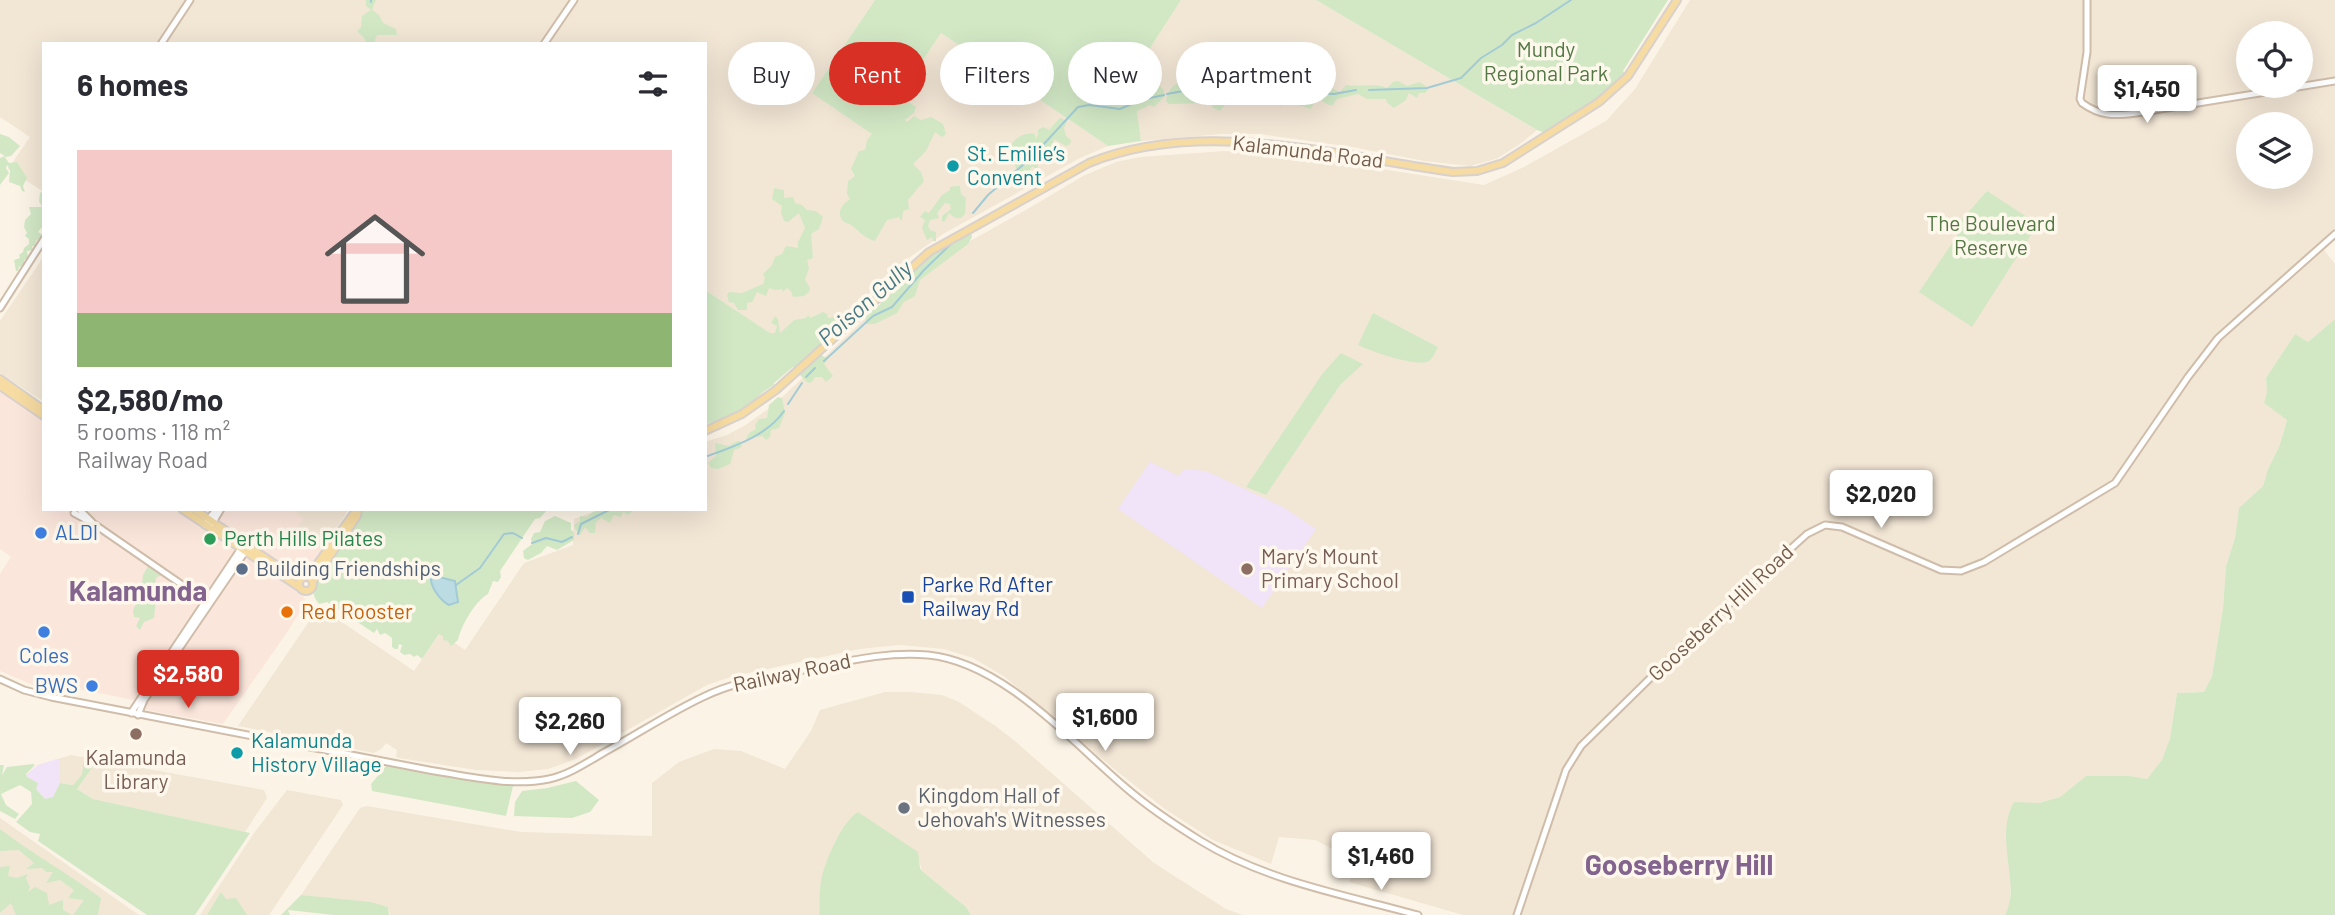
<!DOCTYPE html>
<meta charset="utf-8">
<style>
:root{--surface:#fff;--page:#f2f2f3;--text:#2b2b33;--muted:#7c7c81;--line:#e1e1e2;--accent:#d93025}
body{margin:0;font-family:Barlow,sans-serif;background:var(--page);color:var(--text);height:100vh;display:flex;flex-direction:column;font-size:26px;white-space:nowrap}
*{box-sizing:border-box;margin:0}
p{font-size:23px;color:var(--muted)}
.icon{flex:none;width:38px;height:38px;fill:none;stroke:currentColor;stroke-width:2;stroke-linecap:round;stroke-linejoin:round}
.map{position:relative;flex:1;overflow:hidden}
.sheet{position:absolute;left:42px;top:42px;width:665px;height:469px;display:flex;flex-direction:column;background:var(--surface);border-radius:0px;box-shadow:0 7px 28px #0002}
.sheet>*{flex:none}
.guide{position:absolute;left:728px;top:42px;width:665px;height:63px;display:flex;gap:14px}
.fabs{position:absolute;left:2236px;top:21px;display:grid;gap:14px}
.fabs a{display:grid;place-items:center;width:77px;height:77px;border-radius:50%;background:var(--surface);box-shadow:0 7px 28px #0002;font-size:35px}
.price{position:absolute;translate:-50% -60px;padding:0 16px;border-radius:7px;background:#fff;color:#222;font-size:23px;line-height:46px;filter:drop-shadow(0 2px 4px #0008)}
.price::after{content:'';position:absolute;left:50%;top:42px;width:21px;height:16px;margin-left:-10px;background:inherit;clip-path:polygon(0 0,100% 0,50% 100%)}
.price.selected{background:var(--accent);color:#fff}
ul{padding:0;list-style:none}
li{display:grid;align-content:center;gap:14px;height:371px;padding:0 35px}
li+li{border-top:2px solid var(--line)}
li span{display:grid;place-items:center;height:217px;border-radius:0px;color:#555}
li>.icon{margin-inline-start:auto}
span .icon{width:126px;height:126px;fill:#fffc;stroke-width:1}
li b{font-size:30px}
h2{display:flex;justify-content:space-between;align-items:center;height:84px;padding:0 35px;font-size:30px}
.chip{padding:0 24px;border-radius:32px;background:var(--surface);box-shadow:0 7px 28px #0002;font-size:24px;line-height:63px}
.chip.selected{background:var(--accent);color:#fff}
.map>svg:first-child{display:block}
.residential{fill:#f2e6d5;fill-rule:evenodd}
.commercial{fill:#fbe6db}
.education{fill:#f1e3f8}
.green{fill:#d2e8c5}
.water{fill:#bcdce4;stroke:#a2cbd5;stroke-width:2}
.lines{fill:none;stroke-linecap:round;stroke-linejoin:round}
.stream{stroke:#a2cbd5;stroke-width:2}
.secondary-casing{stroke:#cfbdaa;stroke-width:9}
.primary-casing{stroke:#d8d1cd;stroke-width:10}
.secondary{stroke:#fff;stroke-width:5}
.primary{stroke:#f6dba2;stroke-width:6}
.culture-dot{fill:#0f9aa8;stroke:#fef8ec;stroke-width:2.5}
.shop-dot{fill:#3f7fe0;stroke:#fef8ec;stroke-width:2.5}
.leisure-dot{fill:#2e9e5b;stroke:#fef8ec;stroke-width:2.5}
.service-dot{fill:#5c6f8a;stroke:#fef8ec;stroke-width:2.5}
.education-dot{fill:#8d6e63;stroke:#fef8ec;stroke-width:2.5}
.transit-dot{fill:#1a4fb4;stroke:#fef8ec;stroke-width:2.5}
.food-dot{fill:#e8710a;stroke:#fef8ec;stroke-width:2.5}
.worship-dot{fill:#6b7280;stroke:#fef8ec;stroke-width:2.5}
.labels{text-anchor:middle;stroke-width:7;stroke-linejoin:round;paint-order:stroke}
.park-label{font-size:21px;fill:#527844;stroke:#fef8ec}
.street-label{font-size:21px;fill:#735c4c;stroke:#fef8ec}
.culture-label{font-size:21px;fill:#0d838f;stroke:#fef8ec;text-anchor:start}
.shop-label{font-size:21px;fill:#366cbe;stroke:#fef8ec;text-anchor:start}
.leisure-label{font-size:21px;fill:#27864d;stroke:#fef8ec;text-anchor:start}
.education-label{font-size:21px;fill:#785e54;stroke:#fef8ec;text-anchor:start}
.service-label{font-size:21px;fill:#4e5e75;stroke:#fef8ec;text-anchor:start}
.transit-label{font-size:21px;fill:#164399;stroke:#fef8ec;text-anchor:start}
.food-label{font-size:21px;fill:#c56008;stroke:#fef8ec;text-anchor:start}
.worship-label{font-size:21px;fill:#5b616d;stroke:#fef8ec;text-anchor:start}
.water-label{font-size:23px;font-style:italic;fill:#477985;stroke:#fef8ec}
.district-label{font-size:28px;font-weight:bold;fill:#83648f;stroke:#fef8ec}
</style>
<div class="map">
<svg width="2335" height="915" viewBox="0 0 2335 915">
<rect width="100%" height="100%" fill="#fbf4e6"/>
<path class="residential" d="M0,0H875L812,93L898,98L941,33L1108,146L1080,158L943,234L903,262L846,315L828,318L780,340L705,290V44H44V192L8,169L30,137L0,117Z
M1181,0H1316L1537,130L1520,144L1496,159L1470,166L1424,161L1352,147L1260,134H1221L1141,141L1132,76Z
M1690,0H2335V240L2324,250L2335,264V319L2308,342L2295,334L2266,378L2267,392L2264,403L2287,419L2279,447L2268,469L2263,486L2239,509L2235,538L2226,566L2223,608L2212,676L2204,692L2177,693L2170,738L2162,761L2147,779L2130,776H2086L2060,797L2039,803L2010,889V906L2005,915H1463L1349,882L1360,863L1315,840L1279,837L1271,864L1213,840L1165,809L1114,769L1005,677L973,658L944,649L899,645L860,649L734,676L707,685L576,759L548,769L518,772L476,770L399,758L396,757L397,750L386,743L381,749L374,753L238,726L316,611L320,609L327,612L414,671L440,633L465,650L524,563L573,545L574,519L601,509H705V442L727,435L747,424L775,404L913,273L1031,207L1083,176L1116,162L1140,157L1225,151L1291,155L1484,185L1524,167L1606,121L1635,89ZM2249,33H2301V86H2249ZM2249,124H2301V177H2249Z
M44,256V402L0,373V321Z
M291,509H349L322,550L294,531L303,518Z
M885,692H911L942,695L959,702L997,727L1016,742L1154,863L1226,909L1243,915H971L966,907L922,871L919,860L821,880L819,915H390L388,907L301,895L360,808L367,806L521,832L652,836V783L679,762L714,749L741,751L785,769L811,731L820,710Z
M71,755L264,790L267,798L245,832L93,799L77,789L94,765L73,785L62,783L53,797L45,799L26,775L38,765Z
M287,790L341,800L343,805L269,915H200L254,833Z
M0,818L139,915H0Z"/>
<path class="commercial" d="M0,392L44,421V509H174L210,533L226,509H291L303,518L295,531L322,550L306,571L298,573L294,571L285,584L303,596L306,602L286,634L223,724L146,710V705L133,700L99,693L60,686L42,689L0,671V574L11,557L0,549Z"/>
<path class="education" d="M1150,462L1179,476L1184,469L1206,471L1283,507L1316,529L1262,608L1118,509Z
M57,759L60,761V783L53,797L45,799L36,789L38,783L27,777L26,775L38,765Z"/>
<path class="green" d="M366,0H376L372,10L379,15L383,23L396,29L397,35H377L374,43L364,44L366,40L357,31L361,27L362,16L371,10L366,6Z
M875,0H1181L1132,76L1135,96C1144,95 1146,83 1156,82L1163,89L1165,96L1154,107L1150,105L1137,111L1141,141L1108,146L941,33L898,98L903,104L909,102L916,107L914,113L905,120L907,122L914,116L921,120L931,117L943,124L946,134L942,137L935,132L926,151L913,164L921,172L924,181L908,200L909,209L903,211L902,220L901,221L899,217L887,220L875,241C864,238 859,231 851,225C847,222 844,224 841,218C837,210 844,203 850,199L847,194L848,181L855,176L851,169L859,151L865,150L867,140L872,134L812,93Z
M1316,0H1668L1623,71L1628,76L1609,95L1550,135L1537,130Z
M1191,72L1210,81L1222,72H1226L1229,79L1226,86H1237L1240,94L1233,99L1223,95L1225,105L1220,111L1213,108L1211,103L1169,104L1166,101C1168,91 1172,82 1184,83Z
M1398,81L1407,86L1419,82L1426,86L1428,90L1425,93H1419L1417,98L1409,93L1406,100L1394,108L1387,103L1386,99H1367L1358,94L1337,99L1332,106C1323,103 1319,98 1312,93L1325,85L1340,92L1346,85C1359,87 1377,83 1387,88L1393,82Z
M1287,83L1295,87L1309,88L1313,104L1311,109L1289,102L1280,106L1274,94Z
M1060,118L1067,121L1064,128L1066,136L1071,140L1070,144L1066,146L1054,139L1053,144L1058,148V153L1039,161L1037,169L1032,166L1029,172H1020L1015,167L1017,160L1009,157L1007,154C1010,141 1022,131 1035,134V139L1038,135V130L1043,127L1049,130Z
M0,134L9,137L20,146L11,156L5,157L9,163L17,162L27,178L23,186L25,192L22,191L20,186L9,182L10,170L7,165L6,168L9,173L0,185V158L5,156L0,153Z
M956,186H960L961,194L966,198L965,214L961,218H955L949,213L945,221L942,222V216L951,209L950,204L945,203L937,213L939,218L930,220L928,226L930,230L936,232V241H933L932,237L927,240L922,228L925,220L920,217L925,211L929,213L942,195L950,190V187Z
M774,188L784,190V198L793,197L795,203L802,205L807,210L816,211L823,217L819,229L811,234L813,258L807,260L809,268L805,280L810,288L809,292L804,296L793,297L791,291L787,288L783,292L782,289L775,290L769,288L766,296L757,292L752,302L747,303V310H738L734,303L729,302L727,295L729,292L742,293L763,284L765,278L763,274L772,265L775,257L782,254L786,246L798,248V242L805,228L799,213L788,222L784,221L781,213L782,206L772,199Z
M44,190V229L41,228L38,232L43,235L36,241L35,246H32L33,250L27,251L28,258L24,260L26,264L19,267L18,271H16L14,260L20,258L19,255L23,252L24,248L29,244V239L25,236L27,233L24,227L25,220L31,214L29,207H42L39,201L40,193Z
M1987,191L2038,224L1972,327L1919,292L1957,236L1958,224Z
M971,230L972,237L968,244L920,280L915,296L904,302L897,313L875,324H866C863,315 872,306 880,305C889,277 946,243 971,230Z
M705,290L770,333H775L777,326L771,323L775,316L778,319L780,333L794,320L806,318L808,315L810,318L823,312L827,314L828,318L846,315L832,336L825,338C819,350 804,356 797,369L793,367L774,383V385L763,392L740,413L732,414L733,417L721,422L718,420L705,425Z
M1373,313L1438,347C1436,351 1433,358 1429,361C1418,368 1370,351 1358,345Z
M2335,319V915H2005C2022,884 1993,839 2014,802L2039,803L2060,797L2086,776H2130L2147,779L2162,760L2170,738L2177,693L2204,692L2212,676L2223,608L2226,566L2235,538L2239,508L2263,486L2268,469L2279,447L2287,420L2264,403L2267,392L2266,378L2295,334L2308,342Z
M1341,353L1363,364L1340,385L1266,495L1246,487L1323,373Z
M820,354L828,359L824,364L833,376L826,382L822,377H815L812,382L808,383L800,375L801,372Z
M778,397L782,398L785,413L779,428L771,430L770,437L766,440L762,436L746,439L749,433L756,429L755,425L759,419L767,418L769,405Z
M737,441H740L742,447L734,450L730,464L718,469L711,468L708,463L716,456L715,443L729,446Z
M358,509H548L540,518L535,519L500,571L501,577L498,582L493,581L488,594C475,601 461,626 458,640L451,646L448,641L443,640V636L439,634L422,659L417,655L414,657L410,654L404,655L400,652L402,645L399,644L398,649H395L392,647V638L385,633L380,635L377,629L374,633L327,602L319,604C312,596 313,590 313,581Z
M604,509L634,510L628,515L623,512L621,517L614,515L610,523L601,518L596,522L595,533H590L585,527L580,535L575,529L574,525L580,521V516L587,517L593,512Z
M555,516L571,523V530L574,532V540L557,550L547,546L541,553L528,560L524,558L523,551L532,544L531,539L534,533L540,532L545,521Z
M148,566L160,572L161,575L156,578L155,587L149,590L156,598L154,618L144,622L140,630L136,626L140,618L134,617L133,610L138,600L134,595L138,588L135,585L137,583L139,587L142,585L143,575Z
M84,761H92L94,765L77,789L93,799L250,833L195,915H147L38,841L40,834L30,832L16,822L32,804L31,792L20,785L1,794L6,805L19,814L15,819L0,811V765H4L2,775L7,767L33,764L35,765L26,774L27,777L38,783L36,789L45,799L53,797L60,783L73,785L82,775Z
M386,766L513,786L506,816L372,791L371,784Z
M576,781L599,800L590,812L572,818L514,816L515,802L522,791L547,788Z
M858,812L918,852L920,868L922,871L966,907L971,915H819C820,904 819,892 821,881C824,863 842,821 858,812Z
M0,829C32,854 68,873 101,898L98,915H73L84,900L68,898L74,890L60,880L46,883L53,872H46L42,868L26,869L34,863L19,850L0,851Z
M10,866L8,876L17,878L28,874L26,878L30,887L28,892L35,887L47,893L49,905L63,900V910L72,915H16L11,903L0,913V867Z
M221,892L226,899L236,898L247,915H266H207Z
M301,895L371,902L388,907L389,915H334L288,910L290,915H281Z"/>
<path class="water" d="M435,576L455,581L458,602L449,605C441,601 431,588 431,579Z"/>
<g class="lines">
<path class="stream" d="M371,2V0
M1369,90L1427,88L1461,78L1481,58L1502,45L1512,35L1536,23L1571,0
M1320,93L1334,94L1356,90
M1167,94L1183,91L1200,93L1235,91
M1273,96L1289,88L1312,95
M973,213L988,195L1031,158L1078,107L1089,105L1120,109L1141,100L1164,95
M824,361L873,316L892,307L924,270L953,242
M806,377L815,368
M788,404L802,383
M705,457C732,447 767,436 784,411
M578,534L581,524L611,509
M532,543L546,538L562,542L572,537
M416,568L433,577
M456,585L480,568L504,534L513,533L522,538"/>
<g class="secondary-casing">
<path id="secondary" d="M2087,0V52L2080,99L2082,103C2100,116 2114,116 2136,113L2335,81
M161,44L190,0
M544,44L574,0
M0,308L44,239
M79,509L92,522
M74,513L94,524L207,602
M212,524L221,509
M205,525L216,509
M0,679L24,690L51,697L429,770C467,776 510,787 549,779C568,775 586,763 603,753C636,735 669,713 703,697C735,681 769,677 803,670C844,662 886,651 928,655C1002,662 1070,740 1125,787C1148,807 1175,825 1201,841C1266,881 1345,895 1418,915
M131,713L242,547
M138,715L144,700L247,549
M1517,915L1566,770L1581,746L1684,645L1807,534L1825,525L1842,527L1941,570L1961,571L1984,562L2115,483L2188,377L2218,338L2335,234"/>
</g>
<g class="primary-casing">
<path id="primary" d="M0,379L44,410
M0,386L44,416
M705,431L742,414L776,390L929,252L1089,163C1203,117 1337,156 1453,172L1477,171L1503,163L1599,102L1628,76L1677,0
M182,509L299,587
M194,509L292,576L301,579
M299 584a7 7 0 1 1 14 0a7 7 0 1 1-14 0Z
M308,577L357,509
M313,581L357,516L358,509"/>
</g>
<use href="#secondary" class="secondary"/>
<use href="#primary" class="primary"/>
</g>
<g class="culture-dot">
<circle cx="953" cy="166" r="7"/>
<circle cx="237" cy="753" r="7"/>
</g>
<g class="shop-dot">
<circle cx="41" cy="533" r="7"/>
<circle cx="44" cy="632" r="7"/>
<circle cx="92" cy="686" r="7"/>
</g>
<circle class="leisure-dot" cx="210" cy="539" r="7"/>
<circle class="service-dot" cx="242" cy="569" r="7"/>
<g class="education-dot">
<circle cx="1247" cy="569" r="7"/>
<circle cx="136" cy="734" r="7"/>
</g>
<rect class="transit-dot" x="901" y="590" width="14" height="14" rx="3.5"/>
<circle class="food-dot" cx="287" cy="612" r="7"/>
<circle class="worship-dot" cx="904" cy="808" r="7"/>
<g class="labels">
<g class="park-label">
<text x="1546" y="57">Mundy<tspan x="1546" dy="24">Regional Park</tspan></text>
<text x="1991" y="231">The Boulevard<tspan x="1991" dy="24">Reserve</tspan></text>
</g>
<g class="street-label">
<text transform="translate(1308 152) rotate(7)" y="7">Kalamunda Road</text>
<text transform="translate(1721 613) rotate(-43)" y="7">Gooseberry Hill Road</text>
<text transform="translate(792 673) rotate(-12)" y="7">Railway Road</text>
</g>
<g class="culture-label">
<text x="967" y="161">St. Emilie’s<tspan x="967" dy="24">Convent</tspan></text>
<text x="251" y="748">Kalamunda<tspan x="251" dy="24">History Village</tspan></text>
</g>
<g class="shop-label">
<text x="55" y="540">ALDI</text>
<text x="44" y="663" text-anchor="middle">Coles</text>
<text x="78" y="693" text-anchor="end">BWS</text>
</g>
<g class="leisure-label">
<text x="224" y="546">Perth Hills Pilates</text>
</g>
<g class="education-label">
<text x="1261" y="564">Mary’s Mount<tspan x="1261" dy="24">Primary School</tspan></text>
<text x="136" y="765" text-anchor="middle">Kalamunda<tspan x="136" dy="24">Library</tspan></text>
</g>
<g class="service-label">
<text x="256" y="576">Building Friendships</text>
</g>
<g class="transit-label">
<text x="922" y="592">Parke Rd After<tspan x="922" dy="24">Railway Rd</tspan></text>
</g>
<g class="food-label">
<text x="301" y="619">Red Rooster</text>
</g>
<g class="worship-label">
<text x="918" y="803">Kingdom Hall of<tspan x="918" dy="24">Jehovah's Witnesses</tspan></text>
</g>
<g class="water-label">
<text transform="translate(865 303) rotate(-41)" y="8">Poison Gully</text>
</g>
<g class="district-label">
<text x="138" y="601">Kalamunda</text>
<text x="1679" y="875">Gooseberry Hill</text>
</g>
</g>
</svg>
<div class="fabs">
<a><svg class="icon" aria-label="locate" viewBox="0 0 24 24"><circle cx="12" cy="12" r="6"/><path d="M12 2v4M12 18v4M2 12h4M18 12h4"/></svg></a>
<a><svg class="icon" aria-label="layers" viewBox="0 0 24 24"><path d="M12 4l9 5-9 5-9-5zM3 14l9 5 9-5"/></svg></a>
</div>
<b class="price" style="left:2147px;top:125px">$1,450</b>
<b class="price" style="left:1881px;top:530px">$2,020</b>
<b class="price selected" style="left:188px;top:710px">$2,580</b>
<b class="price" style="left:1105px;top:753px">$1,600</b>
<b class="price" style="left:570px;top:757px">$2,260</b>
<b class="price" style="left:1381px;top:892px">$1,460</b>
<div class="guide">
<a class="chip">Buy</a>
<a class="chip selected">Rent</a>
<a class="chip">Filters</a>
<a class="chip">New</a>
<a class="chip">Apartment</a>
</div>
<section class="sheet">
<h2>6 homes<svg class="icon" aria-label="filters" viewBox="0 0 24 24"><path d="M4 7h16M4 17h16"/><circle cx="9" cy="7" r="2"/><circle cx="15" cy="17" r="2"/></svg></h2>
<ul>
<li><span style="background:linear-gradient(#f6c9c9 75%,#8fb573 0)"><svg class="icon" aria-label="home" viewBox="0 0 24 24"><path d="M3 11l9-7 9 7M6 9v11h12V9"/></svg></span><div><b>$2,580/mo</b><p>5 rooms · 118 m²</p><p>Railway Road</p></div></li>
</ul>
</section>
</div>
